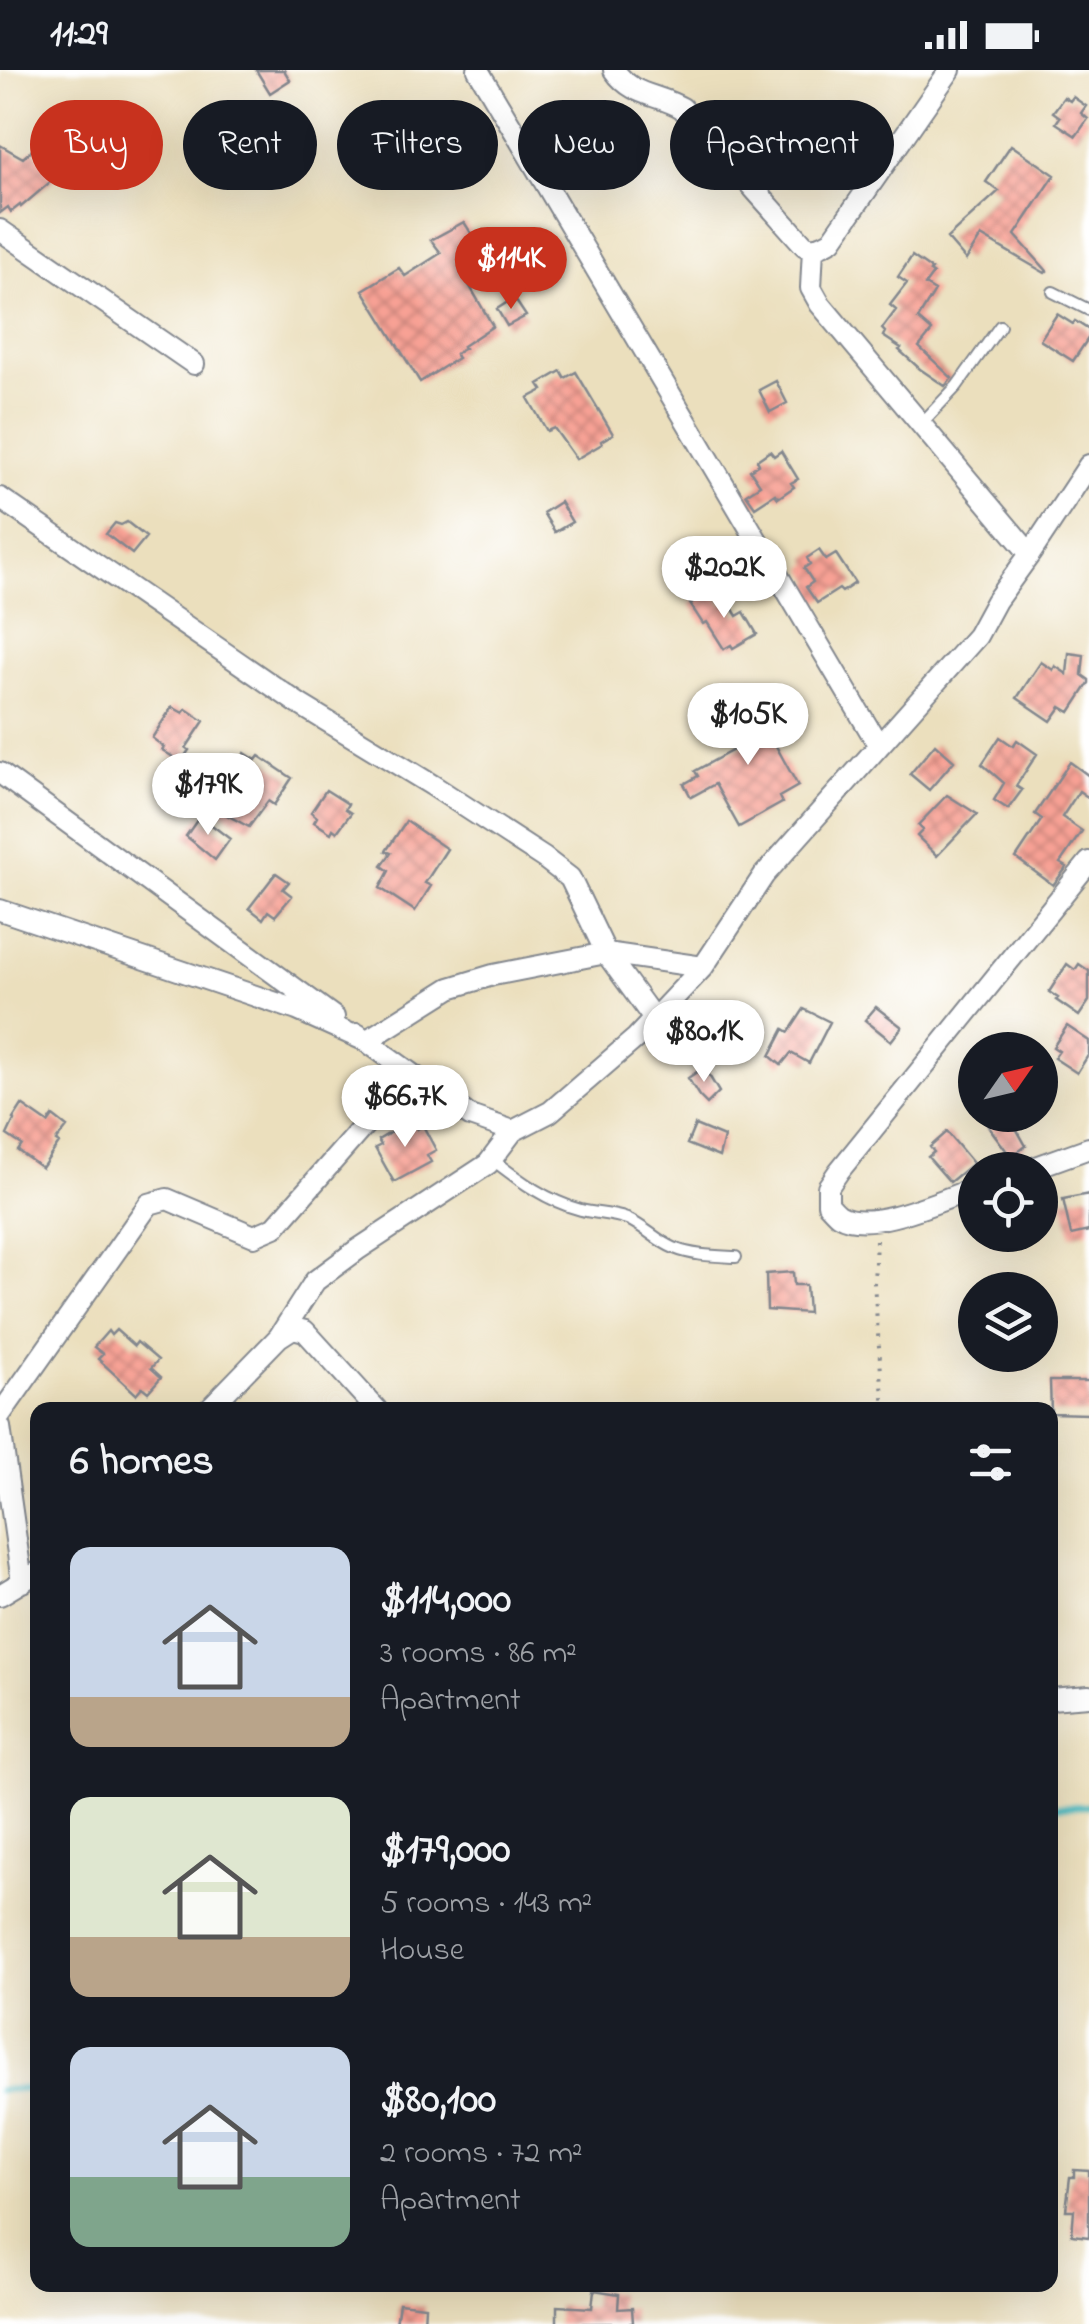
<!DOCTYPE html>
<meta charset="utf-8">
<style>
:root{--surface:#171b24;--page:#20242c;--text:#f1f3f6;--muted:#9ea1a6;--accent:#c8321e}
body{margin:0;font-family:"Indie Flower",sans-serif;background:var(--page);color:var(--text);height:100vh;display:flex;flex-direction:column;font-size:38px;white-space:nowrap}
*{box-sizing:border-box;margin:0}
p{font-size:32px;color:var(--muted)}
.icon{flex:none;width:55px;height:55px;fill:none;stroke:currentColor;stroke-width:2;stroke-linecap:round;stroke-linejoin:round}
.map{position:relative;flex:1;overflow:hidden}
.details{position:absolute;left:30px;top:1332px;width:1028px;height:890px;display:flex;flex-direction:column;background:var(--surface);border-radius:20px;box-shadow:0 10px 40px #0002}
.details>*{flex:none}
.banner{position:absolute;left:30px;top:30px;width:1030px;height:90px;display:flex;gap:20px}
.needle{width:65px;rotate:56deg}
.fabs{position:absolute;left:958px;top:962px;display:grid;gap:20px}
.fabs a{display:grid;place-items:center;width:100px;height:100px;border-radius:50%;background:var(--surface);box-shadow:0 10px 40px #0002;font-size:50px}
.price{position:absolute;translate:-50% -85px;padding:0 22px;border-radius:35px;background:#fff;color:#222;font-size:32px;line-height:65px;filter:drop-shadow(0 2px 5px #0008)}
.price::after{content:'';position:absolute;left:50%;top:60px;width:30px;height:22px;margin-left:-15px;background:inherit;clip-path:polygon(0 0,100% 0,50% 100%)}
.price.active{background:var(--accent);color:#fff}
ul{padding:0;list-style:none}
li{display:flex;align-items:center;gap:30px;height:250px;padding:0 40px}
li span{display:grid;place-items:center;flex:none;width:280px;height:200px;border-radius:20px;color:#555}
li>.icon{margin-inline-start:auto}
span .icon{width:120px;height:120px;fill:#fffc;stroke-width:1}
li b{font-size:42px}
h2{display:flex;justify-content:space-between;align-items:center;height:120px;padding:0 40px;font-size:42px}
.tag{padding:0 35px;border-radius:45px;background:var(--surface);box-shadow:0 10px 40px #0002;font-size:35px;line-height:90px}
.tag.active{background:var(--accent);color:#fff}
.status{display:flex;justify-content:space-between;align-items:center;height:70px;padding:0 50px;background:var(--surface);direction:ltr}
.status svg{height:28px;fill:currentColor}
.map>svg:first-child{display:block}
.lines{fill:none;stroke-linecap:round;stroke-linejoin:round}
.stream{stroke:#4cbbc2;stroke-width:6}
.building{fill:url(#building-cross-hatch)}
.service-casing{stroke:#83878e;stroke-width:14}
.minor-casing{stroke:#83878e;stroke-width:24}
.path{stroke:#83878e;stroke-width:4;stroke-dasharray:2.5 8;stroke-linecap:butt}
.service{stroke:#fff;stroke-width:10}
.minor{stroke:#fff;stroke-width:20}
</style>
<div class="status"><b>11:29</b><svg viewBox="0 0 49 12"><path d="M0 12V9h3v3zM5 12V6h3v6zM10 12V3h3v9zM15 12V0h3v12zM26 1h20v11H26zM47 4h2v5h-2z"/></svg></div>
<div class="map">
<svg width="1089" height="2254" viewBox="0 0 1089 2254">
<defs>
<pattern id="building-cross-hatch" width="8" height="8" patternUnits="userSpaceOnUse" patternTransform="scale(2.5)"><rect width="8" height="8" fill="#f8a194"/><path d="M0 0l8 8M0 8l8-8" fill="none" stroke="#c8847c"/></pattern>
</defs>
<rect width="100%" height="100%" fill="#fff"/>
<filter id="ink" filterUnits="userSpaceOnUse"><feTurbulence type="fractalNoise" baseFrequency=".01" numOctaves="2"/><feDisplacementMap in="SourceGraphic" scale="20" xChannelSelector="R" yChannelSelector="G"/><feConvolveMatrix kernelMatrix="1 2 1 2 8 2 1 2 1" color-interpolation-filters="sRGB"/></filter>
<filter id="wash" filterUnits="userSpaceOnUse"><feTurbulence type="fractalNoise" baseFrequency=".0048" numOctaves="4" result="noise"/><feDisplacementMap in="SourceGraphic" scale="40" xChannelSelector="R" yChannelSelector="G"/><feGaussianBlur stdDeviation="2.25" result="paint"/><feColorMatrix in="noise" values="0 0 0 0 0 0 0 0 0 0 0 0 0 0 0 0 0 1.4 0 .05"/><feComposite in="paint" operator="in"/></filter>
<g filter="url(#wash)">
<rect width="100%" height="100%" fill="#ebdfbd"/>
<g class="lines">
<path class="stream" d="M1050,1737L1089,1736
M0,2020L38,2018"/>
</g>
<g id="blocks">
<path class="building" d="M256,0H284L290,10L270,23Z
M1064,27L1070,31L1073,27L1086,36L1081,43L1088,49L1076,66L1056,53L1060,47L1053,42Z
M0,75L23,88L33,79L45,94L51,90L62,102L21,137L20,135L11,142L8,137L0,143Z
M1011,75L1055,105L1015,165L1047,201L1045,203L981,166L966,190L947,168L999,121L986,112Z
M464,152L480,177L461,189L470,204L465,208L493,256L463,276L465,278L455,284L458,288L420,312L363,220L399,198L405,206L441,183L431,170Z
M912,186L932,200L930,202L933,204L925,215L935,221L918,249L932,261L919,277L952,308L945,316L920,299L899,280L901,278L883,266L885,262L882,259L896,240L890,235L907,213L898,207Z
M514,228L526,246L507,256L497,239Z
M1057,244L1073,254L1075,251L1089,260V267L1073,291L1040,270Z
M561,301L565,308L576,302L613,364L601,371L602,374L576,389L554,358L547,361L528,328L543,320L539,314Z
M776,311L787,333L770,342L759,320Z
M770,381L774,386L781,381L798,409L791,413L794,417L778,428L775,424L755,437L746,424L760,415L750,400L759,394L757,390Z
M560,432L572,452L555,462L543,443Z
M127,452L146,467L132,484L106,464L115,453L121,455Z
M819,480L826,490L836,484L855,513L842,522L839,519L817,533L806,517L813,512L804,498L810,494L807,488Z
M713,520L722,535L728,531L737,546L744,542L757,564L733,578L731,575L724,579L707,552L703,554L690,534Z
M1069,583L1084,585L1082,605L1089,610V613L1070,642L1061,637L1051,651L1017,628L1041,592L1053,600L1055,596L1067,604Z
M748,626L760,645L766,641L778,660L772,664L778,674L776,676L798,716L779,727L782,733L739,757L715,714L691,727L684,714L698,706L695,701L746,673L725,640Z
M172,637L183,643L186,639L204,651L186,678L189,680L181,692L162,680L164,677L152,668Z
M1000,667L1013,676L1017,670L1037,684L1016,716L1022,720L1008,739L994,730L1004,713L982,694Z
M935,674L954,691L929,720L910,704Z
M245,683L256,690L259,686L292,708L274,735L268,731L249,757L212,737Z
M1070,692L1089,706V728L1079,721L1062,747L1082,761L1060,793L1067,797L1053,815L1016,788L1042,749L1035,744Z
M326,720L348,734L345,739L351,743L337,762L333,759L331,763L314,752L317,747L311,742Z
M947,725L977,744L937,786L917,766L923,760L918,755Z
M200,746L230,769L215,790L186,766Z
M406,751L447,779L425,813L431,816L415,841L380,818L389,801L382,796L391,783L386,781Z
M276,803L289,812L283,819L292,826L275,846L268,841L263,849L249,838Z
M1067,894L1075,900L1079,894L1089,901V931L1079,946L1056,930L1058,928L1049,922Z
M876,937L902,957L891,971L865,950Z
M804,939L830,952L809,993L791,983L781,995L770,986L784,959L789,962Z
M1067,956L1089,971V984L1077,1003L1054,988L1059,981L1053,977Z
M704,997L719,1022L707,1034L699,1026L688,1008Z
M22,1035L48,1053L53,1046L67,1057L56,1071L59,1073L42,1098L18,1081L22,1075L7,1065L14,1050L13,1049Z
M980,1045H1013L1020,1055L1016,1058L1026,1076L1011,1087Z
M412,1050L417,1059L423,1056L436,1080L427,1085L431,1092L394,1112L375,1078L381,1075L378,1070Z
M695,1055L724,1067L719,1087L687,1074Z
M947,1062L973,1093L950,1112L928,1087L934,1082L930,1077Z
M1089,1124V1161L1071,1165L1063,1129Z
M793,1202L794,1215H806L808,1243L767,1240L766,1204Z
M116,1260L134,1276L137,1272L158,1290L151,1298L161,1307L148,1322L142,1317L136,1324L98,1289L103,1284L94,1277L108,1261L111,1265Z
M1050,1311H1089V1344L1051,1343Z
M1074,2100L1089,2101V2167L1072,2165L1074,2140H1066L1070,2107H1074Z
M594,2220L619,2224L618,2239L632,2238L633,2253L557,2254V2236L592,2238Z
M399,2233L425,2236L424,2254H396Z"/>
</g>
</g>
<g filter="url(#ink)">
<use href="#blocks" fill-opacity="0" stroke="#83878e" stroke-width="2.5"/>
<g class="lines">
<g class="service-casing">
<path id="service" d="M1053,222L1089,240
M921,354L957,316L1000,256
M493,1090C520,1111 547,1131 581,1140C597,1144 611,1143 627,1149C644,1156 657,1171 674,1178C693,1186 716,1186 736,1187"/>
</g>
<g class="minor-casing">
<path id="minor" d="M478,0L879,676
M614,0C633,27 656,23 682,38L805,176C816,179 822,176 832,170L950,0
M0,160L194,294
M813,178L811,218L820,234L1030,484
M0,428L299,634L432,715L544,788L570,808L606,883L654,949
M0,703L334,947
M0,840L297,940L366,971L470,1046L513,1061L550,1042L636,968L703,897L764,805L977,566L996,531L1030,484L1089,395
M357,964L366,971L450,918L493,905L606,883L703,897
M1028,1100L1089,1078
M975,1118C943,1129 870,1164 839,1145C835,1142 832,1138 828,1134V1117L839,1101L1089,792
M279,1267L315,1211L357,1180L488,1094L513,1061
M208,1340L279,1267L293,1258L305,1261L377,1340
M0,1345L149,1134L167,1129L254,1166L275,1157L410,1003
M0,1357L22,1512
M0,1525L38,1502
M1050,1629L1089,1626"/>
</g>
<path class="path" d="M876,1170L874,1213L884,1340"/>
<use href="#service" class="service"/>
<use href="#minor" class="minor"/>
</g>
</g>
</svg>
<div class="fabs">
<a><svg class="needle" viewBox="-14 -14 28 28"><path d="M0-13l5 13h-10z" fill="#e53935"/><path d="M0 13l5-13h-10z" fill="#9ea1a6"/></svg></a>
<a><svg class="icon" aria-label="locate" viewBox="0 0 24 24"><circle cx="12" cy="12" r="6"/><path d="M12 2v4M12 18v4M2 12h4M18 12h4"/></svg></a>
<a><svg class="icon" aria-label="layers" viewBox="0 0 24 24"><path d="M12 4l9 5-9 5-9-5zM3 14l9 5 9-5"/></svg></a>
</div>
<b class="price active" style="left:511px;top:242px">$114K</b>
<b class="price" style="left:724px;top:551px">$202K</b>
<b class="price" style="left:748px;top:698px">$105K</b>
<b class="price" style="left:208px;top:768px">$179K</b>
<b class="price" style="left:704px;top:1015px">$80.1K</b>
<b class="price" style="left:405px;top:1080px">$66.7K</b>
<div class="banner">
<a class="tag active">Buy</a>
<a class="tag">Rent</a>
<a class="tag">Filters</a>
<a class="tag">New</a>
<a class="tag">Apartment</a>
</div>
<section class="details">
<h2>6 homes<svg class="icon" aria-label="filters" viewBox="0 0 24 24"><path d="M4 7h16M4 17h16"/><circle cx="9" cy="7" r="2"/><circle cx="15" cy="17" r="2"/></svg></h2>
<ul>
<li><span style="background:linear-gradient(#c9d6e8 75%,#b9a48a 0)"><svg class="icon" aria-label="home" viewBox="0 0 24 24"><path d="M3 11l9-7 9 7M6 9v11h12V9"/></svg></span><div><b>$114,000</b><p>3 rooms · 86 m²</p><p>Apartment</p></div></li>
<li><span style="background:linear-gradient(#dfe7d0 70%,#b9a48a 0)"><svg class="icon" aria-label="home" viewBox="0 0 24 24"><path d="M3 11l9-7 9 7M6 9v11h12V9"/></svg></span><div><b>$179,000</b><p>5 rooms · 143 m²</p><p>House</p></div></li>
<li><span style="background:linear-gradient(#c9d6e8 65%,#7fa58c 0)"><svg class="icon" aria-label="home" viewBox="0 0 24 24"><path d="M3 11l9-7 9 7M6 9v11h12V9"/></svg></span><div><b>$80,100</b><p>2 rooms · 72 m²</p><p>Apartment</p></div></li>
</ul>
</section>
</div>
